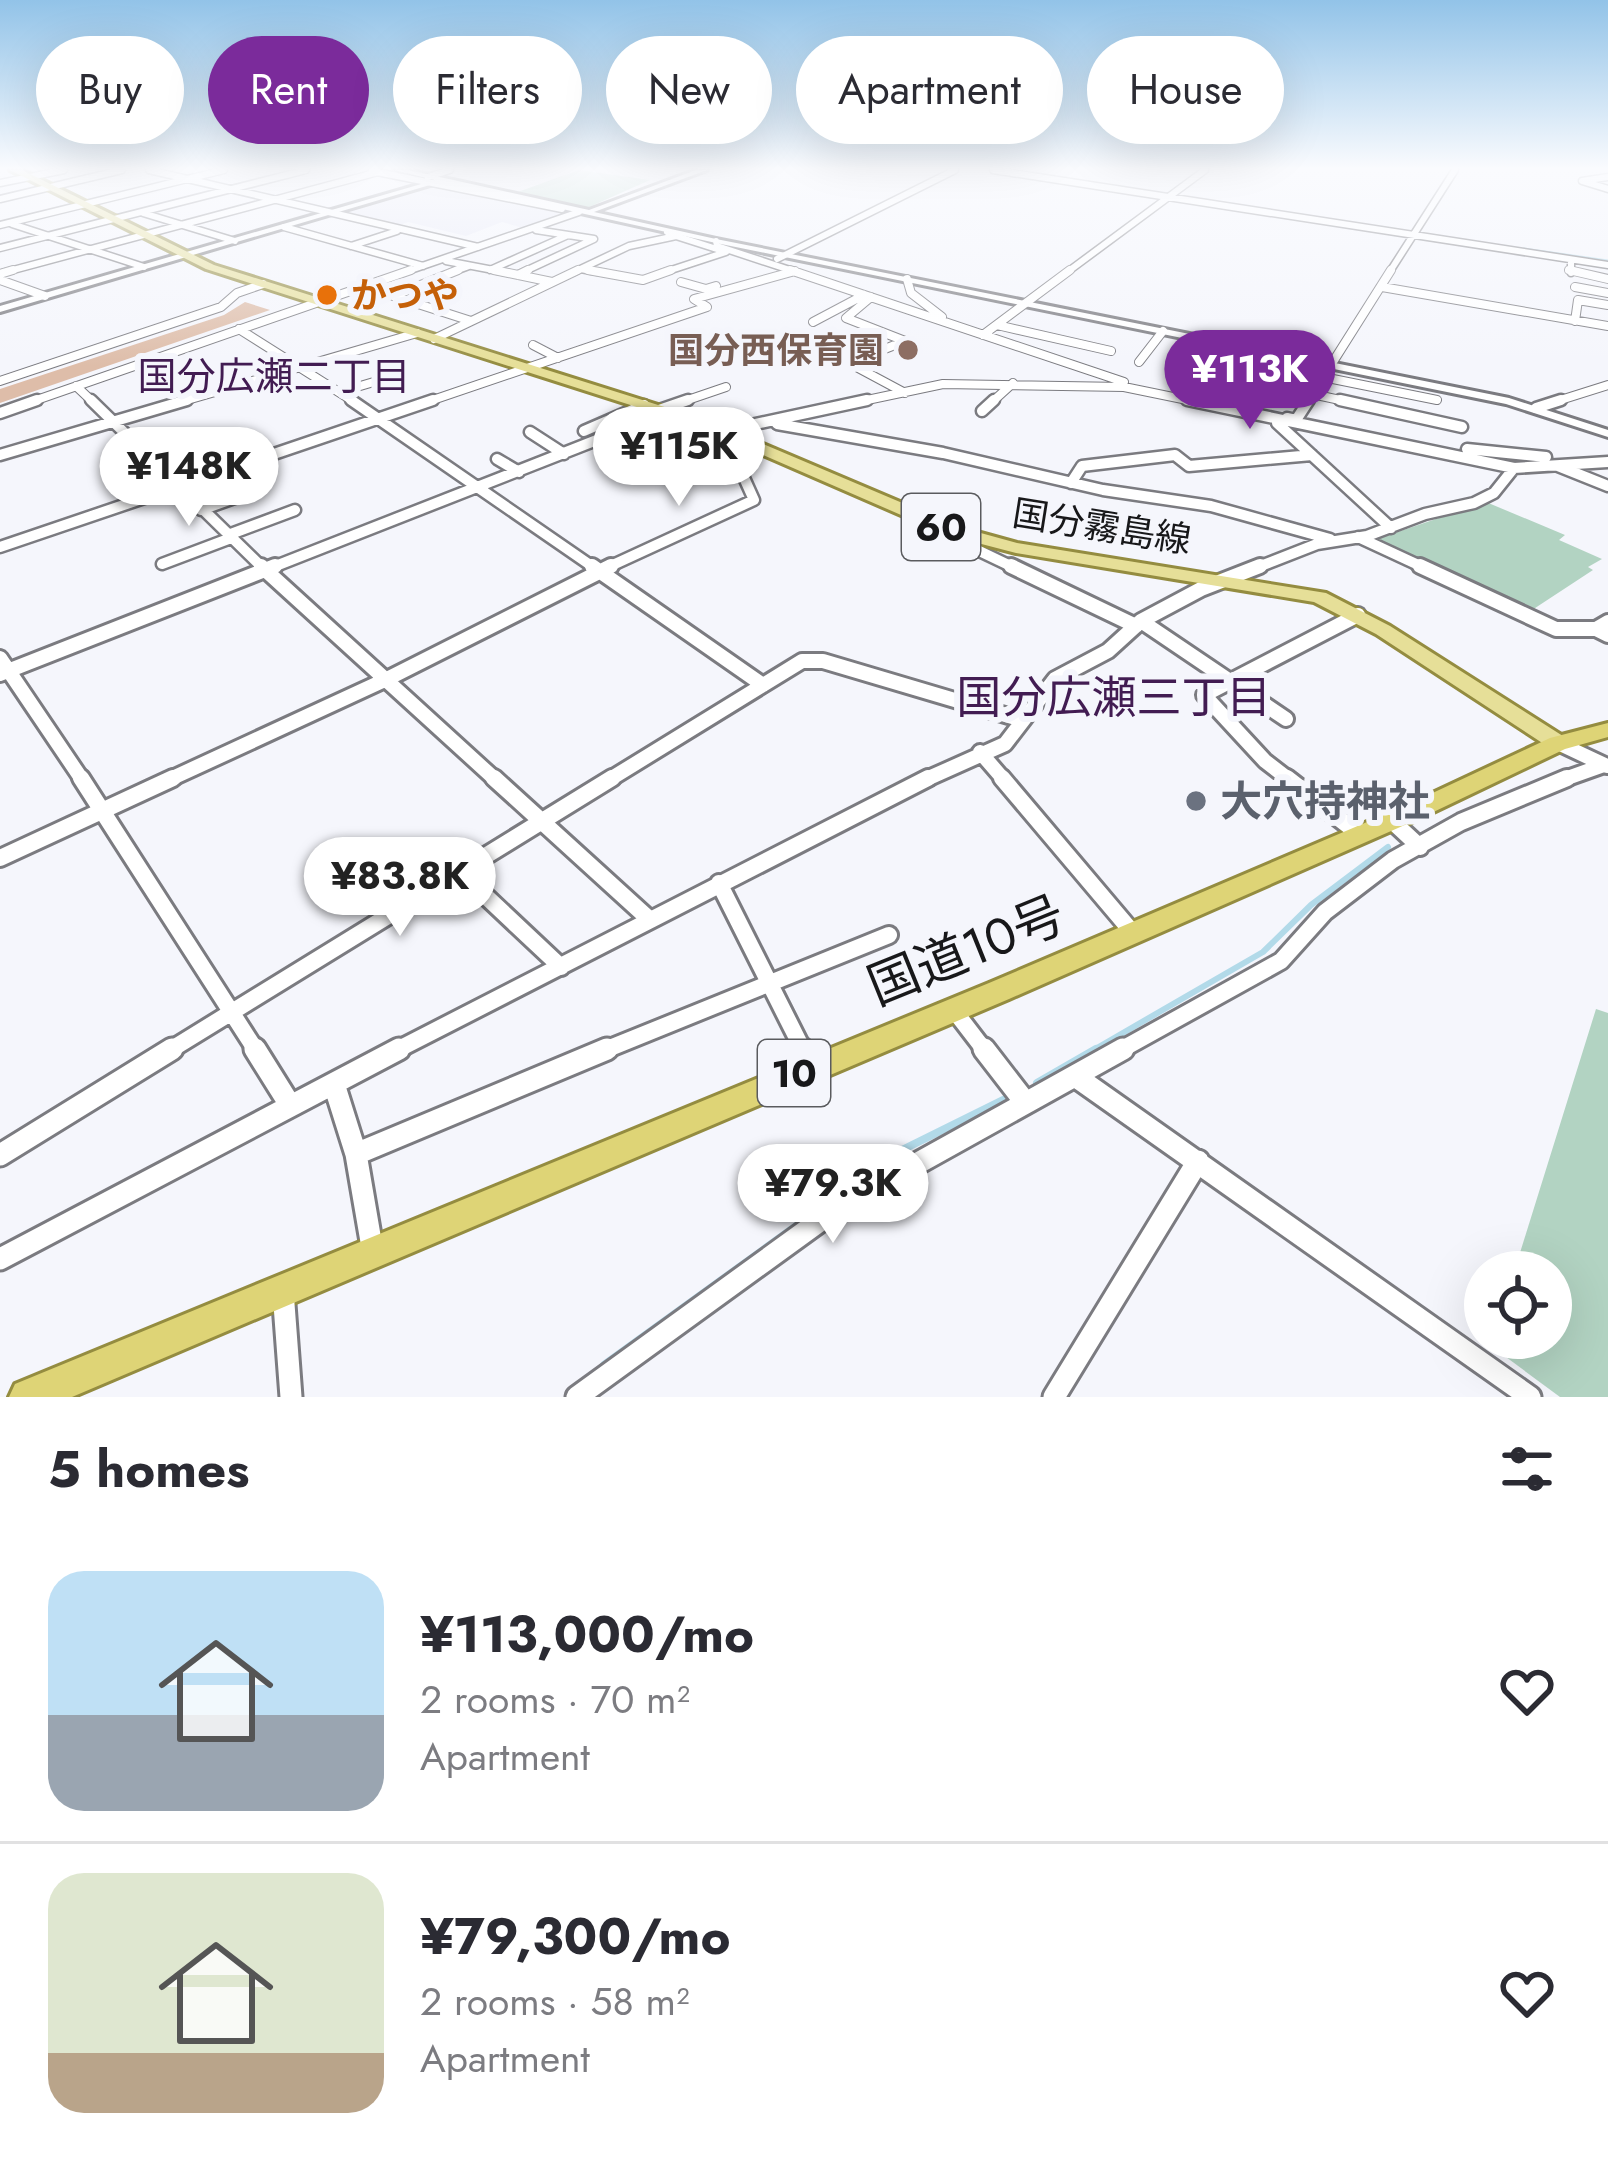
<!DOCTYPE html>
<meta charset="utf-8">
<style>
:root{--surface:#fff;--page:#f7f7f7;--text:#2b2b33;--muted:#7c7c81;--line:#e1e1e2;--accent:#7b2b9b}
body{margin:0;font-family:Jost,"Noto Sans JP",sans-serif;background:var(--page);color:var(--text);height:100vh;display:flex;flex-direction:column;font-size:45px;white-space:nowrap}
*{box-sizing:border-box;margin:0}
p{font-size:39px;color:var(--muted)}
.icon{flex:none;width:66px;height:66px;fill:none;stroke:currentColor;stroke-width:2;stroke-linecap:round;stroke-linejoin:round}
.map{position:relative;height:1397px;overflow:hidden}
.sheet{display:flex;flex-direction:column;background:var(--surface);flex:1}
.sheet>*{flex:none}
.top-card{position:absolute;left:36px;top:36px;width:1536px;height:108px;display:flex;gap:24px}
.buttons{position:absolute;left:1464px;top:1251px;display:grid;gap:24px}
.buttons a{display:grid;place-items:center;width:108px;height:108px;border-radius:50%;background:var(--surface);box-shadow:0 12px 48px #0002;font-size:60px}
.price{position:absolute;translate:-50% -102px;padding:0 27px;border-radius:42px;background:#fff;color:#222;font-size:39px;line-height:78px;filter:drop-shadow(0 3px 6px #0008)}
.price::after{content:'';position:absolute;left:50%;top:72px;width:36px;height:27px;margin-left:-18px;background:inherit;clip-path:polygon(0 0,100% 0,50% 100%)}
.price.on{background:var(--accent);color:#fff}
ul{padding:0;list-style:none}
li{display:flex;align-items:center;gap:36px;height:300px;padding:0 48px}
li+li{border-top:3px solid var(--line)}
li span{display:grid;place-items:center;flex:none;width:336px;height:240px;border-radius:36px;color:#555}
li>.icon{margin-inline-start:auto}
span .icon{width:144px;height:144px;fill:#fffc;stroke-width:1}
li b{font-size:51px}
h2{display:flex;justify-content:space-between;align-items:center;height:144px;padding:0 48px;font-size:51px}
.tag{padding:0 42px;border-radius:54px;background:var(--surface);box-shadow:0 12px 48px #0002;font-size:42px;line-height:108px}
.tag.on{background:var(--accent);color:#fff}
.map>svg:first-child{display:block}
.built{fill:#e8e9f6}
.green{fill:#b2d3c2}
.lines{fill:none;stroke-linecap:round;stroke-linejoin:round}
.stream-far2{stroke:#b2dae9;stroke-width:3}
.stream-far1{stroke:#b2dae9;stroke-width:6}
.stream{stroke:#b2dae9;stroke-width:8}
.building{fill:#debda9}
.minor-far5-casing{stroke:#7b7b80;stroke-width:9}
.minor-far4-casing{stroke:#7b7b80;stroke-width:10}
.minor-far3-casing{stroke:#7b7b80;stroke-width:15}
.minor-far2-casing{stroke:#7b7b80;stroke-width:20}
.minor-far1-casing{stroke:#7b7b80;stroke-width:22}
.minor-casing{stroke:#7b7b80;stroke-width:27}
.tertiary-casing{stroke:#7b7b80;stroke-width:6}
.primary-casing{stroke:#948c40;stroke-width:6}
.trunk-casing{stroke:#948c40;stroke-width:6}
.minor-far5{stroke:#fff;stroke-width:6}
.minor-far4{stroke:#fff;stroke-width:8}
.minor-far3{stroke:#fff;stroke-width:10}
.minor-far2{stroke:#fff;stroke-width:14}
.minor-far1{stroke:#fff;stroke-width:16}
.minor{stroke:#fff;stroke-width:21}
.tertiary{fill:#fff;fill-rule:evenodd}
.primary{fill:#e6df98;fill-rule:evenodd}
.trunk{fill:#ded476;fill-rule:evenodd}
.food-dot{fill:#e8710a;stroke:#f5f6fc;stroke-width:4.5}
.education-dot{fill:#8d6e63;stroke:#f5f6fc;stroke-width:4.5}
.worship-dot{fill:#6b7280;stroke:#f5f6fc;stroke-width:4.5}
.labels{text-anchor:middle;stroke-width:12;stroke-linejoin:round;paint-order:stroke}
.far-food-label{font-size:36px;font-weight:bold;fill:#c56008;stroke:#f5f6fc;text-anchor:start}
.far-education-label{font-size:36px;font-weight:bold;fill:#785e54;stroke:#f5f6fc;text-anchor:end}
.far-street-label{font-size:36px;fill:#18181a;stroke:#f5f6fc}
.far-neighbourhood-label{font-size:39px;fill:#421c52;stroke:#f5f6fc}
.shield{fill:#f5f6fc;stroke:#5a5b5e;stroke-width:3}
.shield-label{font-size:39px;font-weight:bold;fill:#18181a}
.worship-label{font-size:42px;font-weight:bold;fill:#5b616d;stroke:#f5f6fc;text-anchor:start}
.neighbourhood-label{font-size:45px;fill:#421c52;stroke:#f5f6fc}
.near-street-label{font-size:51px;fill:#18181a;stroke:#f5f6fc}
</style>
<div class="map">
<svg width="1608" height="1397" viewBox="0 0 1608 1397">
<rect width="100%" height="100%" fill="#f5f6fc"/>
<path class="built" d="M430,187L567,214L527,229L502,222L466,236L408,222L394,227L341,213Z"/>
<path class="green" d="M579,170L650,180L587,208L515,193Z
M1486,502L1565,535L1559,540L1602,559L1588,567L1593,570L1529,612L1371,541Z
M1596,1009L1608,1013V1397H1560L1491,1346L1493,1338H1551V1272H1514Z"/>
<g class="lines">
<path class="stream-far2" d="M1524,249L1608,261"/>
<path class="stream-far1" d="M1090,1052L1263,952L1311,905L1388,847"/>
<path class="stream" d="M1037,1083L1096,1049
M604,1365L900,1151L1003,1100"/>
</g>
<path class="building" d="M245,302L270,310L0,403V389L224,315Z"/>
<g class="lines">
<g class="minor-far5-casing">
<path id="minor-far5" d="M149,170L478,247
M993,170L1608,265
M372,171L562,209
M428,177L450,170
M1608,177L1582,181L1608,189
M0,183L64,170
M0,199L122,170
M143,213L235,241
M12,224L144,267
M0,225L224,170
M284,227L423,266
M676,236L723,251
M716,241L717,246L799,273
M351,246L397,231
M0,248L306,170
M777,259L955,170
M446,261L509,273
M580,269L605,273
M490,270L568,235
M2,273L378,172
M402,273L579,212
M450,273L469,266
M521,273L594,239L536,230
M572,273L629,246L676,236L667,232
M662,273L726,252
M786,273L795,271
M1066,273L1205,170
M1389,273L1455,170
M1571,273V260"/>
</g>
<g class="minor-far4-casing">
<path id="minor-far4" d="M494,270L552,282
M588,270L643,280L671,270
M790,270L1124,382
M1569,270L1608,279
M0,274L13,270
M518,275L528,270
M907,279L911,293L942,317
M0,280L45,296
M681,282L706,289L716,286
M365,287L471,321
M1382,287L1608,326
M1575,287L1608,293
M396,295L458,270
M871,297L846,318L905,341L849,363L905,393
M1575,321L1578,300L1608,305
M813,322L864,295
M997,325L1111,351
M239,329L356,403
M983,335L1070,270
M1200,338L1177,364L1200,371
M434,339L578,270
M533,345L558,358
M1139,362L1163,331
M1323,377L1437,400
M0,381L221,307L237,293L263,284
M1245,381L1267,352
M76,386L94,403
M340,392L404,373
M1182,393L1200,371L1311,395
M1312,394L1354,403
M28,403L411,270
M177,403L417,333
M424,403L707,307L694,299L795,271
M679,403L726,387
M853,403L943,384L1124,387L1202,403
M991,403L1013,383
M1307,403L1391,270
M1551,403L1608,385"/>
</g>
<g class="minor-far3-casing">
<path id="minor-far3" d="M91,400L264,569
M351,400L596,569
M1187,400L1514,468L1608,462
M1340,400L1462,427
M1536,408L1561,400
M659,410L688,400
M982,411L994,400
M0,413L37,400
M1287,418L1296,420L1309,400
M1277,423L1391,528
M777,424L943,453L1103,490L1211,506L1330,539
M584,431L644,405
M530,432L564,454
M1467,449L1546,457
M0,455L187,400
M497,459L519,472
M1558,466L1608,486
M677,471L733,448
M1071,483L1082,466L1175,455L1189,466L1312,455
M201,510L257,490
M953,531L973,548L1017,569
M228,535L295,510
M1358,537L1427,569
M0,547L433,400
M162,564L231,538
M268,569L668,412
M604,569L754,500L723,431L867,400
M1253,569L1317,544L1367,536L1425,514L1474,503L1494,493L1514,468"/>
</g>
<g class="minor-far2-casing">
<path id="minor-far2" d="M261,566L497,781
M592,566L763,685
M1011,566L1136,626
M1420,566L1556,629H1596
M1141,621L1286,719
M1608,622L1596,629L1608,635
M0,658L83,781
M0,674L275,566
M1558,743L1607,766
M980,752L1005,781
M166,781L387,679L611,566
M607,781L802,661H823L1022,720
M922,781L1005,744L1055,679L1108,651L1141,621L1201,589L1260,566
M1291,781L1265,761L1204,695L1358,615
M1559,781L1604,765"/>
</g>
<g class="minor-far1-casing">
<path id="minor-far1" d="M81,778L257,1052
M494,778L649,919
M1002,778L1133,933
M1287,778L1359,834
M1392,821L1420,847
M0,858L173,778
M460,872L561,967
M719,883L804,1052
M953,1009L986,1052
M167,1052L612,778
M393,1052L928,778
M600,1052L889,935
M1117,1052L1281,961L1325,912L1393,860L1461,822L1567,778"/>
</g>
<g class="minor-casing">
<path id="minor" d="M255,1049L290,1105
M802,1049L811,1066
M984,1049L1025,1102
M1075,1076L1530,1397
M334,1084L356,1154L373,1253
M356,1154L607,1049
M0,1155L172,1049
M0,1259L399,1049
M283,1291L291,1397
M577,1397L839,1207L1123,1049
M1054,1397L1198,1161"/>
</g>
<g class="tertiary-casing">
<path id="tertiary" d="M394,170H408L589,210L696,170H707L594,212L716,239L1509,398L1608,430V437L1506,404L716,243L440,182L0,312V306L435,180Z"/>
</g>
<g class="primary-casing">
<path id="primary" d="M10,170H22L214,265L709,421L959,527L1017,543L1326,593L1390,626L1566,738L1569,743L1558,750L1550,748L1376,634L1314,602L1016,553L947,535L699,427L206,269Z"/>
</g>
<g class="trunk-casing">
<path id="trunk" d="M1608,723V737L1565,749L1423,817L1009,999L72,1397H9L15,1384L989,983L1407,805L1550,738Z"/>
</g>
<use href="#minor-far5" class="minor-far5"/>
<use href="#minor-far4" class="minor-far4"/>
<use href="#minor-far3" class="minor-far3"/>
<use href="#minor-far2" class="minor-far2"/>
<use href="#minor-far1" class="minor-far1"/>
<use href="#minor" class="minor"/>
<use href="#tertiary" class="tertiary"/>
<use href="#primary" class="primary"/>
<use href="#trunk" class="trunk"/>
</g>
<linearGradient id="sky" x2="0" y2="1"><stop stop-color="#92c3e8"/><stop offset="0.46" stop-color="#fafbfe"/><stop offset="1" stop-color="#fafbfe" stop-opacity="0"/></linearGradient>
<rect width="1608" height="366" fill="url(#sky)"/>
<circle class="food-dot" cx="327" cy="295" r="12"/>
<circle class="education-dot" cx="908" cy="350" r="12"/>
<circle class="worship-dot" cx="1196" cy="801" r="12"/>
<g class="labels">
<g class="far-food-label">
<text x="351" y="308">かつや</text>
</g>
<g class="far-education-label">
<text x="884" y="363">国分西保育園</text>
</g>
<g class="far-street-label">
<text transform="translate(1102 526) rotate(9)" y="13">国分霧島線</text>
</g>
<g class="far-neighbourhood-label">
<text x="274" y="390">国分広瀬二丁目</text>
</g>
<g class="shield">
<rect x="902" y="494" width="78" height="66" rx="9"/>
<rect x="758" y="1040" width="72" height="66" rx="9"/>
</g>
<g class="shield-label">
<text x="941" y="541">60</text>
<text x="794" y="1087">10</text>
</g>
<g class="worship-label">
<text x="1220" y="816">大穴持神社</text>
</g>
<g class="neighbourhood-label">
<text x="1114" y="713">国分広瀬三丁目</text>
</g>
<g class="near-street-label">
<text transform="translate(966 950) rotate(-22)" y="18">国道10号</text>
</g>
</g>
</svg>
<div class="buttons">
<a><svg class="icon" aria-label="locate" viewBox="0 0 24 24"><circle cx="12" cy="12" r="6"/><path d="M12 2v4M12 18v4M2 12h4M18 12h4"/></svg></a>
</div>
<b class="price on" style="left:1250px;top:432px">¥113K</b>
<b class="price" style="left:679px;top:509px">¥115K</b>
<b class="price" style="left:189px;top:529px">¥148K</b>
<b class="price" style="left:400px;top:939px">¥83.8K</b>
<b class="price" style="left:833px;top:1246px">¥79.3K</b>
<div class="top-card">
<a class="tag">Buy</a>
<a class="tag on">Rent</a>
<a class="tag">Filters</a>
<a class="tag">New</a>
<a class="tag">Apartment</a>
<a class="tag">House</a>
</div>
</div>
<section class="sheet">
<h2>5 homes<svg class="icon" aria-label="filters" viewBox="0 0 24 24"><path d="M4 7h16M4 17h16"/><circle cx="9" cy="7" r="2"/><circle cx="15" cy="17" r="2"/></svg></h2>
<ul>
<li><span style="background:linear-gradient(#bfe0f5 60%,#9aa5b1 0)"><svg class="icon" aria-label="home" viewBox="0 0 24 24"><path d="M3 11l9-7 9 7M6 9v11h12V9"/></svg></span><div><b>¥113,000/mo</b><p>2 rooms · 70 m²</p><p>Apartment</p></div><svg class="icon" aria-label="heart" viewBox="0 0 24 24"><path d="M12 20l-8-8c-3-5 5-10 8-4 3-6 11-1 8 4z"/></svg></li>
<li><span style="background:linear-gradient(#dfe7d0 75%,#b9a48a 0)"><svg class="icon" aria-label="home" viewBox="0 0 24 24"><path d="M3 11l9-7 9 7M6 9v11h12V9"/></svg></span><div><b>¥79,300/mo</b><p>2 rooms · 58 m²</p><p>Apartment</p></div><svg class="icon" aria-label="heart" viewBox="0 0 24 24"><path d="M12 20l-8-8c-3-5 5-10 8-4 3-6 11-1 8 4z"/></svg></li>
</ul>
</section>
